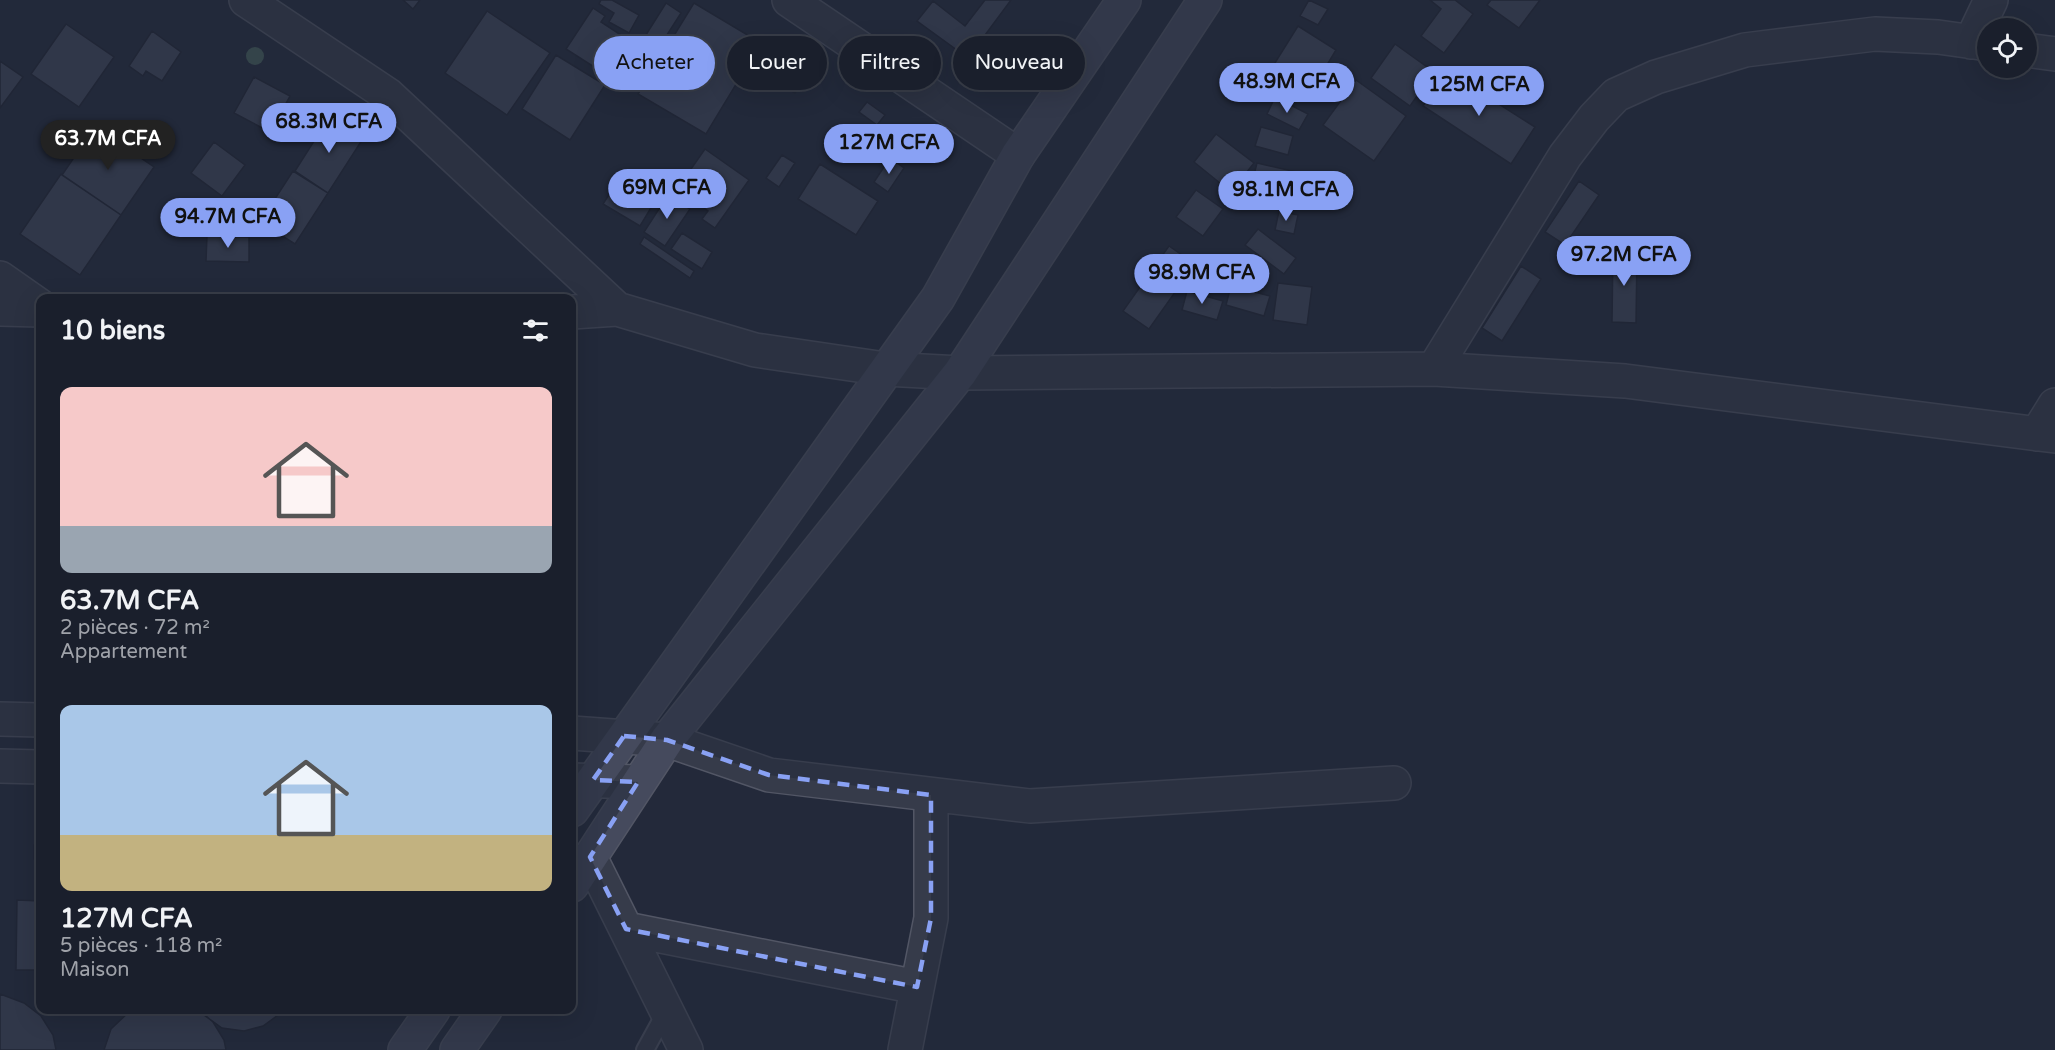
<!DOCTYPE html>
<html lang="fr">
<meta charset="utf-8">
<style>
:root{--surface:#1a1f2c;--page:#272c38;--text:#f1f3f6;--muted:#9fa2a9;--line:#383d48;--accent:#89a1f4}
body{margin:0;font-family:"Varela Round",sans-serif;background:var(--page);color:var(--text);height:100vh;display:flex;flex-direction:column;font-size:22px;white-space:nowrap}
*{box-sizing:border-box;margin:0}
p{font-size:20px;color:var(--muted)}
.icon{flex:none;width:33px;height:33px;fill:none;stroke:currentColor;stroke-width:2;stroke-linecap:round;stroke-linejoin:round}
.map{position:relative;flex:1;overflow:hidden}
.panel{position:absolute;left:36px;top:294px;width:540px;height:720px;display:flex;flex-direction:column;background:var(--surface);border-radius:12px;box-shadow:0 6px 24px #0002,0 0 0 2px var(--line)}
.panel>*{flex:none}
.banner{position:absolute;left:594px;top:36px;width:570px;height:54px;display:flex;gap:12px}
.buttons{position:absolute;left:1977px;top:18px;display:grid;gap:12px}
.buttons a{display:grid;place-items:center;width:60px;height:60px;border-radius:50%;background:var(--surface);box-shadow:0 6px 24px #0002,0 0 0 2px var(--line);font-size:30px}
.price{position:absolute;translate:-50% -51px;padding:0 14px;border-radius:21px;background:var(--accent);color:#111;font-size:20px;line-height:39px;filter:drop-shadow(0 2px 3px #0008)}
.price::after{content:'';position:absolute;left:50%;top:36px;width:18px;height:14px;margin-left:-9px;background:inherit;clip-path:polygon(0 0,100% 0,50% 100%)}
.price.current{background:#222;color:#fff}
ul{padding:0;list-style:none}
li{display:grid;align-content:center;gap:12px;height:318px;padding:0 24px}
li span{display:grid;place-items:center;height:186px;border-radius:12px;color:#555}
li>.icon{margin-inline-start:auto}
span .icon{width:108px;height:108px;fill:#fffc;stroke-width:1}
li b{font-size:26px}
h2{display:flex;justify-content:space-between;align-items:center;height:72px;padding:0 24px;font-size:26px}
.pill{padding:0 21px;border-radius:27px;background:var(--surface);box-shadow:0 6px 24px #0002,0 0 0 2px var(--line);font-size:21px;line-height:54px}
.pill.current{background:var(--accent);color:#111}
.map>svg:first-child{display:block}
.building{fill:#42485c;stroke:#1e2231;stroke-width:1.5}
.lines{fill:none;stroke-linecap:round;stroke-linejoin:round}
.service-casing{stroke:#525665;stroke-width:20}
.minor-casing{stroke:#525665;stroke-width:36}
.secondary-casing{stroke:#525665;stroke-width:36}
.service{stroke:#363b4a;stroke-width:16}
.minor{stroke:#363b4a;stroke-width:33}
.secondary{stroke:#454a5d;stroke-width:33}
.tree{fill:#4a655e}
.marked{fill:none;stroke:#89a1f4;stroke-width:4.5;stroke-dasharray:12 8;stroke-linejoin:round}
</style>
<div class="map">
<svg width="2055" height="1050" viewBox="0 0 2055 1050">
<rect width="100%" height="100%" fill="#23293a"/>
<path class="building" d="M403,0H420L413,9Z
M601,0H612L639,15L629,33L609,22L614,13L599,4Z
M985,0H1011L968,58L917,21L933,1L965,26Z
M1309,0L1328,9L1318,25L1300,16Z
M1430,0H1455L1473,14L1444,53L1421,36L1441,9Z
M1491,0H1540L1519,28L1487,5Z
M666,3L681,13L642,74L627,65Z
M694,3L761,43L706,134L638,94Z
M593,8L605,16L601,22L624,37L602,72L566,49Z
M487,11L550,53L507,115L445,73Z
M66,24L114,57L79,107L31,74Z
M1298,26L1336,50L1312,90L1273,66Z
M152,31L181,52L162,81L146,71L143,76L129,66Z
M1395,44L1434,72L1410,106L1371,78Z
M765,50L807,74L795,93L775,81L771,88L750,77Z
M556,55L605,85L570,140L522,109Z
M0,61L23,77L0,108Z
M1447,71L1535,127L1511,164L1423,106Z
M254,77L290,96L270,132L234,113Z
M1356,80L1406,116L1374,161L1323,125Z
M1275,97L1308,114L1299,130L1267,114Z
M867,102L885,115L877,125L859,112Z
M330,116L364,137L328,193L295,171Z
M95,127L154,167L121,215L62,175Z
M1261,127L1293,136L1288,155L1255,146Z
M1216,134L1254,163L1231,192L1194,162Z
M214,142L245,165L222,196L191,173Z
M705,149L749,180L715,228L702,219L708,211L677,189Z
M782,155L795,163L779,187L766,178Z
M890,158L904,168L888,192L874,182Z
M1257,163L1310,175L1305,200L1251,187Z
M820,164L878,201L856,235L798,199Z
M293,171L328,193L295,244L260,222Z
M61,174L121,215L80,275L20,234Z
M633,178L660,193L640,226L603,204L610,193L620,199Z
M1579,181L1599,195L1565,245L1545,232Z
M1196,190L1223,209L1203,236L1176,217Z
M668,195L690,209L665,246L644,232Z
M1279,211L1298,215L1294,234L1275,230Z
M1258,229L1296,258L1284,274L1245,245Z
M682,233L712,252L702,269L671,249Z
M207,236L249,237V262L206,261Z
M644,237L694,271L690,278L640,244Z
M1169,246L1195,264L1149,329L1123,311Z
M1613,251L1637,252L1636,323L1612,322Z
M1521,266L1541,279L1502,341L1482,328Z
M1278,283L1312,287L1307,325L1273,320Z
M1231,286L1270,296L1264,316L1226,305Z
M1187,291L1223,301L1217,320L1182,310Z
M34,845H40V859H34Z
M17,900L40,901V970H16Z
M0,994L24,1003L41,1016L53,1035L56,1050H0Z
M131,1010H199L213,1022L224,1040L226,1050H104L111,1029Z
M197,1010H285L263,1026L244,1031L222,1028Z"/>
<g class="lines">
<g class="service-casing">
<path id="service" d="M645,1050L667,1010"/>
</g>
<g class="minor-casing">
<path id="minor" d="M246,0L388,95L617,309
M789,0L1018,155
M1971,42L1991,0
M2026,50L2055,54
M0,278L40,306
M0,309L40,310
M572,312L617,309L755,350L885,369L960,373L1434,369L1625,381L2055,436
M1434,369L1565,156L1594,118L1616,95L1656,77L1745,50L1875,34L1938,37L1988,44
M2037,434L2055,405
M0,719L40,720
M572,733L667,740L769,775L1030,806L1394,783
M0,766L40,767
M572,780L638,782
M590,857L686,1050
M626,929L917,987
M905,1050L931,918V795"/>
</g>
<g class="secondary-casing">
<path id="secondary" d="M572,810L938,298L1018,155L1124,0
M572,885L667,740L960,373L1205,0
M405,1050L433,1010
M457,1050L485,1010"/>
</g>
<use href="#service" class="service"/>
<use href="#minor" class="minor"/>
<use href="#secondary" class="secondary"/>
</g>
<circle class="tree" cx="255" cy="56" r="9"/>
<path d="M0 0H2055V1050H0ZM624,736L667,740L769,775L931,795V918L917,987L626,929L590,857L638,782L593,780Z" fill="#23293a" fill-opacity=".55" fill-rule="evenodd"/>
<path class="marked" d="M624,736L667,740L769,775L931,795V918L917,987L626,929L590,857L638,782L593,780Z"/>
</svg>
<div class="buttons">
<a><svg class="icon" aria-label="locate" viewBox="0 0 24 24"><circle cx="12" cy="12" r="6"/><path d="M12 2v4M12 18v4M2 12h4M18 12h4"/></svg></a>
</div>
<b class="price" style="left:1287px;top:114px">48.9M CFA</b>
<b class="price" style="left:1479px;top:117px">125M CFA</b>
<b class="price" style="left:329px;top:154px">68.3M CFA</b>
<b class="price current" style="left:108px;top:171px">63.7M CFA</b>
<b class="price" style="left:889px;top:175px">127M CFA</b>
<b class="price" style="left:667px;top:220px">69M CFA</b>
<b class="price" style="left:1286px;top:222px">98.1M CFA</b>
<b class="price" style="left:228px;top:249px">94.7M CFA</b>
<b class="price" style="left:1624px;top:287px">97.2M CFA</b>
<b class="price" style="left:1202px;top:305px">98.9M CFA</b>
<div class="banner">
<a class="pill current">Acheter</a>
<a class="pill">Louer</a>
<a class="pill">Filtres</a>
<a class="pill">Nouveau</a>
</div>
<section class="panel">
<h2>10 biens<svg class="icon" aria-label="filters" viewBox="0 0 24 24"><path d="M4 7h16M4 17h16"/><circle cx="9" cy="7" r="2"/><circle cx="15" cy="17" r="2"/></svg></h2>
<ul>
<li><span style="background:linear-gradient(#f6c9c9 75%,#9aa5b1 0)"><svg class="icon" aria-label="home" viewBox="0 0 24 24"><path d="M3 11l9-7 9 7M6 9v11h12V9"/></svg></span><div><b>63.7M CFA</b><p>2 pièces · 72 m²</p><p>Appartement</p></div></li>
<li><span style="background:linear-gradient(#a9c7e8 70%,#c2b280 0)"><svg class="icon" aria-label="home" viewBox="0 0 24 24"><path d="M3 11l9-7 9 7M6 9v11h12V9"/></svg></span><div><b>127M CFA</b><p>5 pièces · 118 m²</p><p>Maison</p></div></li>
</ul>
</section>
</div>
